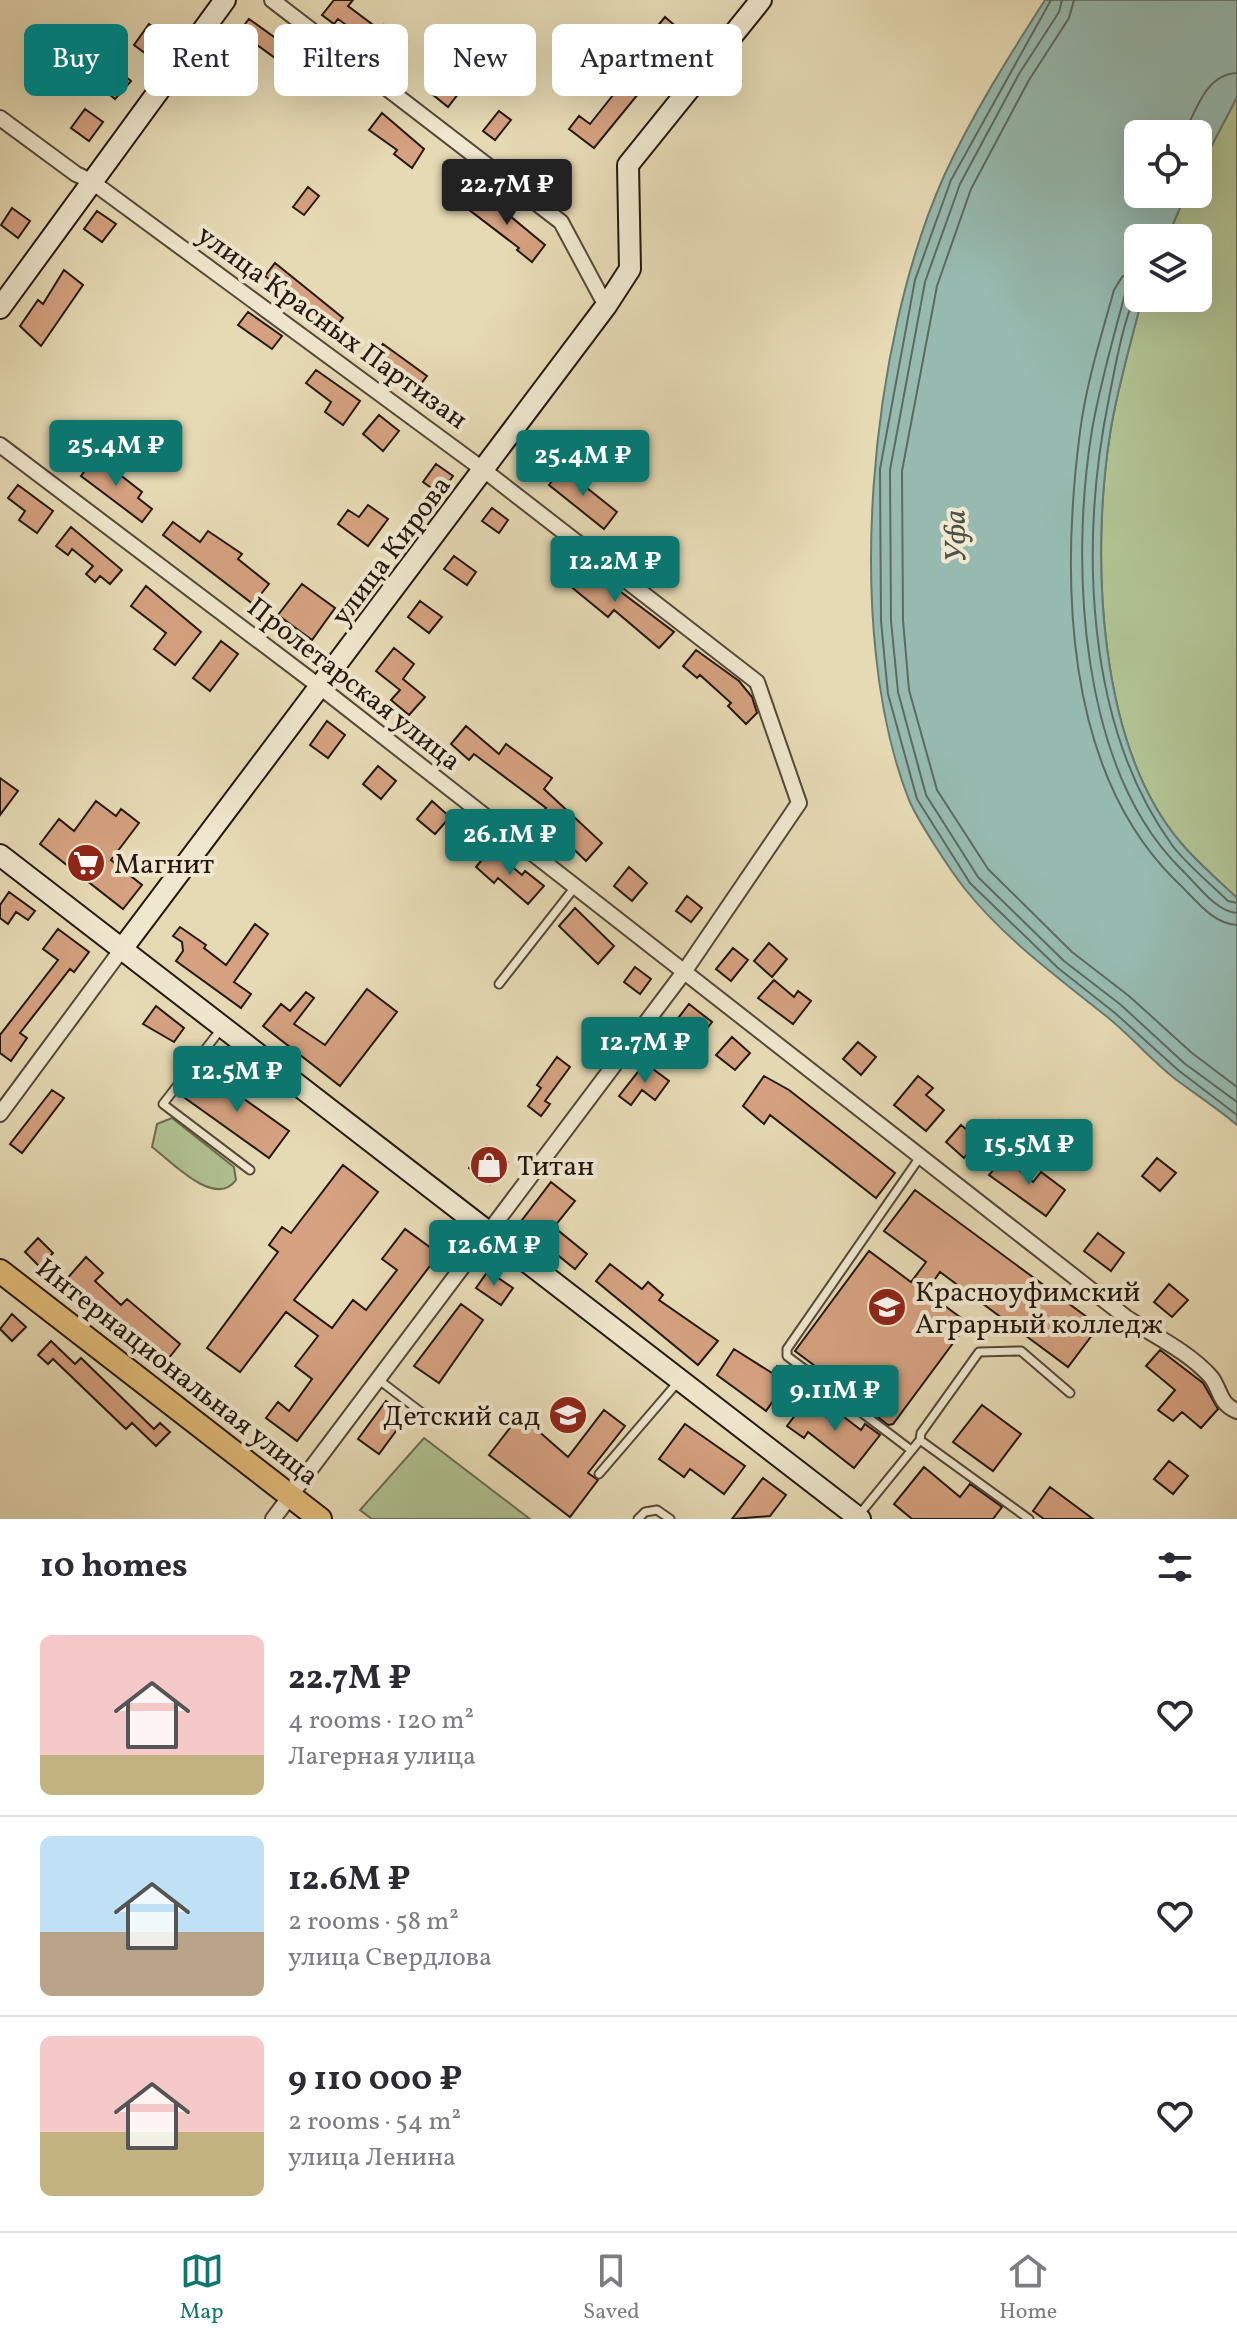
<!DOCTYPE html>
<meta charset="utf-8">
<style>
:root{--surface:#fff;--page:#f7f7f7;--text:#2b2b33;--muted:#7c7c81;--line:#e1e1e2;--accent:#0f766e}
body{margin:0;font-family:Vollkorn,serif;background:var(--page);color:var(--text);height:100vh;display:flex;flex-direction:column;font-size:30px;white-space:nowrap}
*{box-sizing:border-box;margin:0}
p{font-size:26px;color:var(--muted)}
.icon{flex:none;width:44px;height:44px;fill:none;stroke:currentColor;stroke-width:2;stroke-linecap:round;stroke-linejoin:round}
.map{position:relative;height:1519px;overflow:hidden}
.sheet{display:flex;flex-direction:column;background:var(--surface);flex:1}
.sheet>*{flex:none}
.banner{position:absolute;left:24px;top:24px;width:800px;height:72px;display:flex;gap:16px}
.controls{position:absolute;left:1124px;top:120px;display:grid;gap:16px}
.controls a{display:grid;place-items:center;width:88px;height:88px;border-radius:12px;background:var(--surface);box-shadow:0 8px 32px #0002;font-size:40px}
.price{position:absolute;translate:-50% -68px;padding:0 18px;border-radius:8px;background:var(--accent);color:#fff;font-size:26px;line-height:52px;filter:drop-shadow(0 2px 4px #0008)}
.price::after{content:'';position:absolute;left:50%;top:48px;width:24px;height:18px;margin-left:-12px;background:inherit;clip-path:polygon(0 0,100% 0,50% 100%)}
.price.selected{background:#222;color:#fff}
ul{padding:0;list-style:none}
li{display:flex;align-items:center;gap:24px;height:200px;padding:0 40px}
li+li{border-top:2px solid var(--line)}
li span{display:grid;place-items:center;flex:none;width:224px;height:160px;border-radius:12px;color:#555}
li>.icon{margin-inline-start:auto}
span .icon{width:96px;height:96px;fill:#fffc;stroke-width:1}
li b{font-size:34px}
h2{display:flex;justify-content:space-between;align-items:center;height:96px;padding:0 40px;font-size:34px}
.pill{padding:0 28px;border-radius:12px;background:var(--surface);box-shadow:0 8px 32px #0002;font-size:28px;line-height:72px}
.pill.selected{background:var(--accent);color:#fff}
.tabs{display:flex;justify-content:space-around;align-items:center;height:112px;border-top:2px solid var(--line);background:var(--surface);font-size:22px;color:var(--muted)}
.tabs a{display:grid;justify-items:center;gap:4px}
.tabs .selected{color:var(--accent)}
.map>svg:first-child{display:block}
.green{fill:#b0c191;stroke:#6a6c50;stroke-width:2}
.water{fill:#96bab0;stroke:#697970;stroke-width:2}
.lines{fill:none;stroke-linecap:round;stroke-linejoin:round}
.shore{stroke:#5e6960;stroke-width:2}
.building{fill:#d5a180;stroke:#251810;stroke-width:2}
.lane-casing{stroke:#554839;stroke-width:11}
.street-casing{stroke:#554839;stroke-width:18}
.secondary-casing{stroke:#251810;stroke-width:24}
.primary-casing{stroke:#251810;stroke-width:26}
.lane{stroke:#efe7ce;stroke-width:7}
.street{stroke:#efe7ce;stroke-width:14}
.secondary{stroke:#efe7ce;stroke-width:20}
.primary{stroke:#e3bd7a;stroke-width:22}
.labels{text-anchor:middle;stroke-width:8;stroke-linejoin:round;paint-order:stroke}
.street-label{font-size:28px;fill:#251810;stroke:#efe7ce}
.poi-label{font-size:28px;fill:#251810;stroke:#efe7ce;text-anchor:start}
.water-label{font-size:30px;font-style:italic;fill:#4d5148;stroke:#efe7ce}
</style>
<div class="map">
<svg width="1237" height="1519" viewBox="0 0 1237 1519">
<rect width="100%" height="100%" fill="#e6dab4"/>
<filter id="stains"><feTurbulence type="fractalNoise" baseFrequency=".0025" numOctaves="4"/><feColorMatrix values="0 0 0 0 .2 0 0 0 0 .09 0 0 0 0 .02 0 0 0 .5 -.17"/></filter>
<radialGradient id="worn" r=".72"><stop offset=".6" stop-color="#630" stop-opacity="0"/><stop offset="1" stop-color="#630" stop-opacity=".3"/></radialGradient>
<path class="green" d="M1237,97V898C1218,880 1197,862 1181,843C1097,745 1091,555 1110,434C1117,388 1131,343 1142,298H1198V238H1167L1186,194H1198V172Z
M172,1118L234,1167L236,1180C215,1209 171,1161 152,1147L157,1124Z
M424,1438L530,1519H372L360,1510Z"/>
<path class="water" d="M1045,0H1237V97L1198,172V134H1138V194H1186L1167,238H1138V298H1142C1131,343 1117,388 1110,434C1091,555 1097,745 1181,843C1197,862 1218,880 1237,898V1125C1217,1108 1195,1094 1174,1078C1150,1059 1130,1035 1106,1016C1057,977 1004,938 965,889C950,870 918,821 909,800C842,630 870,341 944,176C972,115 1009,56 1045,0Z"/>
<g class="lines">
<path class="shore" d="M1051,0L951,180L915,280L880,469L881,621L888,694L917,799L970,883L1058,968L1115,1013L1178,1070L1237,1115
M1062,0L1059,12L1019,74L960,184L925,282L890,470L891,621L898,692L926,795L978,877L1064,961L1121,1005L1184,1063L1237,1102
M1074,0L1069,18L1029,80L971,189L937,286L902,471L903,620L909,690L937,790L988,869L1072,952L1129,996L1192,1053L1237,1087
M1184,134C1196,110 1206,74 1237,73
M1138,269L1122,277L1114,290C1101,337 1086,384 1080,432C1061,578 1063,769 1175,880C1193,896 1211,924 1237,925
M1138,281L1125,294C1113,339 1100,384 1092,430C1070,564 1079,768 1181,869C1196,883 1216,912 1237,913
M1138,292C1125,310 1114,373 1109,398C1080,540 1084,723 1172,845C1187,865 1210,883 1228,901L1237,903"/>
</g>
<path class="building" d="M334,0H353L348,6L380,30L384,25L407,42L394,60L338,19L334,24L322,15Z
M665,17L686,35L662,64L641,46Z
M249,19L292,50L282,63L239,32Z
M149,24L164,35L149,56L134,45Z
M205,62L230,75L212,94L194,82Z
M112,65L131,81L115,99L97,84Z
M633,70L648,82L594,148L569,129L579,116L590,124Z
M446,76L462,89L448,107L432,94Z
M85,109L103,122L89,141L71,128Z
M499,111L511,120L495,140L483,131Z
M382,113L424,149L412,168L394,154L397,150L369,130Z
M545,162L568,178L558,192L535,175Z
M308,187L319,196L304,215L293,207Z
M481,192L545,245L532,262L517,250L519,248L468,209Z
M12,208L30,221L18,238L1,225Z
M97,211L116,224L102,242L84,229Z
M275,263L343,318L333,331L265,276Z
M64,270L83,285L41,346L20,326L38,300L43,304Z
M248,312L282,336L272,349L238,325Z
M383,344L427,376L417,389L373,358Z
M316,370L360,401L343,425L325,412L331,402L306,383Z
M379,415L399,431L383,451L363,434Z
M96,456L142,492L138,498L152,509L142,522L81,476Z
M436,464L453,476L440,494L423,482Z
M562,468L617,512L604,529L549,485Z
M18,485L53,511L37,533L19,520L25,511L8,498Z
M368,505L388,519L368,546L338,524L348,510L359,517Z
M492,508L508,520L499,533L482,521Z
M173,522L200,542L208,531L242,554L238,559L269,584L253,604L163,535Z
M71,527L122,570L110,584L100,576L95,582L86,574L93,566L72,549L68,555L56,546Z
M454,556L476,572L467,585L444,569Z
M572,560L601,586L605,580L674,632L659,648L614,610L608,617L558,576Z
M302,584L335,608L312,640L278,615Z
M146,586L201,632L175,665L154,649L166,633L131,606Z
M420,601L442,617L429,633L408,617Z
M221,641L238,654L210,691L193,678Z
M394,648L414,664L403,679L425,697L409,715L391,700L400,690L376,671Z
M696,650L739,681L752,697L757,713L746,724L728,706L731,703L700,675L697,678L683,666Z
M327,721L345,735L328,758L310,745Z
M466,726L499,754L506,744L552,778L544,789L602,843L586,861L539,816L546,808L474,754L469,760L451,744Z
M378,766L396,781L381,799L363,784Z
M0,778L18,791L0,815Z
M96,801L116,816L121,809L139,823L111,860L142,885L123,909L40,844L59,819L74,831Z
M432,801L450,817L435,834L417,819Z
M491,849L522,875L525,871L544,886L528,904L498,878L494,883L476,867Z
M629,867L647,883L632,901L614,886Z
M9,892L35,911L28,920L16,912L8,924L0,918V905Z
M687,896L702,908L691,922L676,911Z
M575,908L614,946L598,964L559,926Z
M255,924L268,934L234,982L251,994L241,1008L176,961L183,951L182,942L173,936L180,927L206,945L204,948L226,965Z
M58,929L89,952L74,972L70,969L20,1033L27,1038L11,1061L0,1053V1035L58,960L43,949Z
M769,943L787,959L772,977L754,961Z
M733,948L748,960L731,981L716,969Z
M635,967L651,979L640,994L624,982Z
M774,980L794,997L798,991L811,1001L793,1024L758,998Z
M367,989L397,1012L340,1086L263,1026L281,1004L290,1011L306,992L314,998L294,1024L325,1045Z
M689,1004L712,1022L695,1044L672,1026Z
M156,1006L184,1028L174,1042L143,1024Z
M732,1037L750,1053L735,1070L716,1055Z
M858,1042L876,1057L861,1075L843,1059Z
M557,1057L570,1067L545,1101L550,1104L541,1116L528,1106L541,1088L537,1085Z
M645,1063L669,1081L655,1100L642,1090L631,1105L619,1096Z
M205,1071L289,1131L269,1158L185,1098Z
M764,1076L789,1090L895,1173L876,1198L770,1115L764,1124L743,1106Z
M918,1076L933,1088L926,1095L944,1110L926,1131L894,1105Z
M52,1090L64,1098L22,1153L10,1144Z
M1000,1120L1018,1135L1003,1153L984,1138Z
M961,1125L979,1140L964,1158L946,1142Z
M487,1146L508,1162L490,1184L469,1168Z
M1004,1157L1033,1182L1041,1172L1065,1190L1046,1216L989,1175Z
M1157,1158L1176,1173L1160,1191L1142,1176Z
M343,1165L378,1192L294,1300L332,1328L353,1300L366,1310L397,1270L382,1259L405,1229L439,1254L297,1441L266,1418L278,1402L289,1411L312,1379L295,1366L318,1336L286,1312L240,1372L207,1348L278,1252L269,1245L282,1227L291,1233Z
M551,1182L575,1201L554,1227L587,1254L575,1269L519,1224Z
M915,1190L1099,1326L1068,1367L940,1272L926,1292L968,1323L893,1424L888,1425L873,1413L875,1411L795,1351L869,1251L911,1282L926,1262L884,1231Z
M1098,1233L1124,1253L1111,1271L1084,1251Z
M38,1238L53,1253L40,1267L25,1252Z
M86,1257L103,1273L95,1281L121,1305L127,1299L180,1344L168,1359L139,1335L136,1339L99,1311L65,1281Z
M610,1264L642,1289L648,1282L663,1295L659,1300L718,1341L698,1365L596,1281Z
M488,1271L513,1288L501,1305L476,1288Z
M1169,1284L1188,1300L1172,1317L1154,1302Z
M461,1304L483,1320L439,1383L414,1366Z
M12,1314L26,1327L12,1341L0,1329Z
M51,1341L75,1364L81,1358L154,1429L160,1423L170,1432L156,1446L132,1423L126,1429L53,1359L48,1364L38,1355Z
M734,1349L772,1373L777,1366L791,1375L766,1411L717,1375Z
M1160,1350L1203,1383L1218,1409L1201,1428L1182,1412L1173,1421L1158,1410L1175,1390L1146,1366Z
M386,1401L407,1416L379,1454L358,1439Z
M805,1402L828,1418L835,1410L861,1430L865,1424L880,1435L854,1468L808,1432L804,1438L787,1426Z
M982,1405L1021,1434L993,1471L953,1442Z
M604,1410L625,1426L588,1473L598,1480L570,1517L489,1455L520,1415L568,1457Z
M685,1424L745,1466L724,1494L690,1469L684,1477L659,1459Z
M1169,1461L1188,1476L1173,1494L1154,1479Z
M924,1467L960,1497L970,1484L1002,1507L993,1519H912L894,1504Z
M763,1478L786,1495L770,1516L732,1519Z
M1050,1487L1093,1519H1044L1033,1511Z"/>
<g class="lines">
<g class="lane-casing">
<path id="lane" d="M499,984L575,887
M221,1029L163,1104L250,1170
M379,1380L421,1412
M920,1440L1029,1519
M911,1450L787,1356V1349L920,1157
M599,1474L678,1382
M859,1515L920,1440L921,1433L979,1352L1021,1351L1070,1393
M638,1519L645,1512L657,1510L670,1519"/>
</g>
<g class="street-casing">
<path id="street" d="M272,0L561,222L606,306
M0,118L76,174L91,181L485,471L757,682L799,803L684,972L273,1519
M0,445L320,687L1127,1318C1155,1336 1189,1352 1211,1377C1221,1390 1219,1404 1237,1411
M0,1114L122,949"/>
</g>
<g class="secondary-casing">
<path id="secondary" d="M0,308L225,0
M0,855L860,1519
M122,949L606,306L630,269L628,165L761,0"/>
</g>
<g class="primary-casing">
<path id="primary" d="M0,1271L320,1519"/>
</g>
<use href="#lane" class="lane"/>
<use href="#street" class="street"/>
<use href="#secondary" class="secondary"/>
<use href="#primary" class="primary"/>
</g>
<defs>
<g id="supermarket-disc" transform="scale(2)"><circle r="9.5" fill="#8f2418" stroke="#efe7ce"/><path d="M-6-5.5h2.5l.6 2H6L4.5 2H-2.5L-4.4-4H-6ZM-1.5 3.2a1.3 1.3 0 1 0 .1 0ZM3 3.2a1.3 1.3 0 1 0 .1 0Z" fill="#fff"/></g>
<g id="shop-disc" transform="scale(2)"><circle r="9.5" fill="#8f2418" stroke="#efe7ce"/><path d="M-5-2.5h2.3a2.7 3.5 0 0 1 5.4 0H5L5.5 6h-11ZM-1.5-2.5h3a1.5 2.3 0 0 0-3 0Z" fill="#fff"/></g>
<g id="university-disc" transform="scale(2)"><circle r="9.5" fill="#8f2418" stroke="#efe7ce"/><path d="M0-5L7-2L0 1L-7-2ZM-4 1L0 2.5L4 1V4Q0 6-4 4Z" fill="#fff"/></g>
<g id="school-disc" transform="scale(2)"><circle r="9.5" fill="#8f2418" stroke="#efe7ce"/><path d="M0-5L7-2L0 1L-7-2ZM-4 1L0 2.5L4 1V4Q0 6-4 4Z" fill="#fff"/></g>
</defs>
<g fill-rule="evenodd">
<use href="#supermarket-disc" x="86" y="863"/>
<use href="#shop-disc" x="489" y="1165"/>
<use href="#university-disc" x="887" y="1307"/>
<use href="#school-disc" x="568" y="1415"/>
</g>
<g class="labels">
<g class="street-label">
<text transform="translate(333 326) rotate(36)" y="10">улица Красных Партизан</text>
<text transform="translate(390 550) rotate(-53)" y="10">улица Кирова</text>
<text transform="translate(355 683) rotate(38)" y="10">Пролетарская улица</text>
<text transform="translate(178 1371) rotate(38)" y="10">Интернациональная улица</text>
</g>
<g class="poi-label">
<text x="114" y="873">Магнит</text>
<text x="517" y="1175">Титан</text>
<text x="915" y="1301">Красноуфимский<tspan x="915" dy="32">Аграрный колледж</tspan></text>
<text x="540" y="1425" text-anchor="end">Детский сад</text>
</g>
<g class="water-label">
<text transform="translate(955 536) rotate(-91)" y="10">Уфа</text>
</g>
</g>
<rect width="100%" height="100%" filter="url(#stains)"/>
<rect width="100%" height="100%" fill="url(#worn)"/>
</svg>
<div class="controls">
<a><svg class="icon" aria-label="locate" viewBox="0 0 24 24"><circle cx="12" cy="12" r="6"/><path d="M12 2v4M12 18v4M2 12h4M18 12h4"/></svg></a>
<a><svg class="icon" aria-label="layers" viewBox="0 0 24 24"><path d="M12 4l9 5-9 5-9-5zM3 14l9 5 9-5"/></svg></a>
</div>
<b class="price selected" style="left:507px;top:227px">22.7M ₽</b>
<b class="price" style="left:116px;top:488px">25.4M ₽</b>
<b class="price" style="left:583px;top:498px">25.4M ₽</b>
<b class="price" style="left:615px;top:604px">12.2M ₽</b>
<b class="price" style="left:510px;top:877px">26.1M ₽</b>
<b class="price" style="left:645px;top:1085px">12.7M ₽</b>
<b class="price" style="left:237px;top:1114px">12.5M ₽</b>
<b class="price" style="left:1029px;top:1187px">15.5M ₽</b>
<b class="price" style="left:494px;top:1288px">12.6M ₽</b>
<b class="price" style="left:835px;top:1433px">9.11M ₽</b>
<div class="banner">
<a class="pill selected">Buy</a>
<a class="pill">Rent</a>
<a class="pill">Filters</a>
<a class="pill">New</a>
<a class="pill">Apartment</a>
</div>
</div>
<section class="sheet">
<h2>10 homes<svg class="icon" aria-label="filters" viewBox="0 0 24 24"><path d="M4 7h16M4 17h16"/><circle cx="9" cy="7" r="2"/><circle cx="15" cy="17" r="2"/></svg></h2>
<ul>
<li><span style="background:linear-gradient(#f6c9c9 75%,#c2b280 0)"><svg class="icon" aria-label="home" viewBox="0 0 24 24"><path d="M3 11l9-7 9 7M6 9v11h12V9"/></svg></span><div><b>22.7M ₽</b><p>4 rooms · 120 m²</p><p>Лагерная улица</p></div><svg class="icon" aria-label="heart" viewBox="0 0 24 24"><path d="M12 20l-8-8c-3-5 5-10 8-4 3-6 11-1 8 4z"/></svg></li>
<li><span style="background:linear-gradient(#bfe0f5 60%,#b9a48a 0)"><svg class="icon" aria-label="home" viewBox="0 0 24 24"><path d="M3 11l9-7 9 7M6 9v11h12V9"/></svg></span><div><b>12.6M ₽</b><p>2 rooms · 58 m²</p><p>улица Свердлова</p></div><svg class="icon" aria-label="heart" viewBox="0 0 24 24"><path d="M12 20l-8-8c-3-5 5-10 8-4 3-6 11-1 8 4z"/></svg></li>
<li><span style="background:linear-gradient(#f6c9c9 60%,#c2b280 0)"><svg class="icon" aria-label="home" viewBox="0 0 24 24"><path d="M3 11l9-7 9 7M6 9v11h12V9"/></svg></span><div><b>9 110 000 ₽</b><p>2 rooms · 54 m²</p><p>улица Ленина</p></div><svg class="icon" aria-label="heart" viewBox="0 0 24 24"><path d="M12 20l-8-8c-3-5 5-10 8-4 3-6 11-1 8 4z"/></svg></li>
</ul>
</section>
<nav class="tabs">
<a class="selected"><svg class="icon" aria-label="map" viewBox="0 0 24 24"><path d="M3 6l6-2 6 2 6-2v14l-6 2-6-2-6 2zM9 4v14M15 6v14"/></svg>Map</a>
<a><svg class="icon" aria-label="saved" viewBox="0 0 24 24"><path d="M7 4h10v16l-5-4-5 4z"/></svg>Saved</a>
<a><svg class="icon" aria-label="home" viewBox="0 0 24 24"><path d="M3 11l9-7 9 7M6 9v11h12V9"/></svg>Home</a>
</nav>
